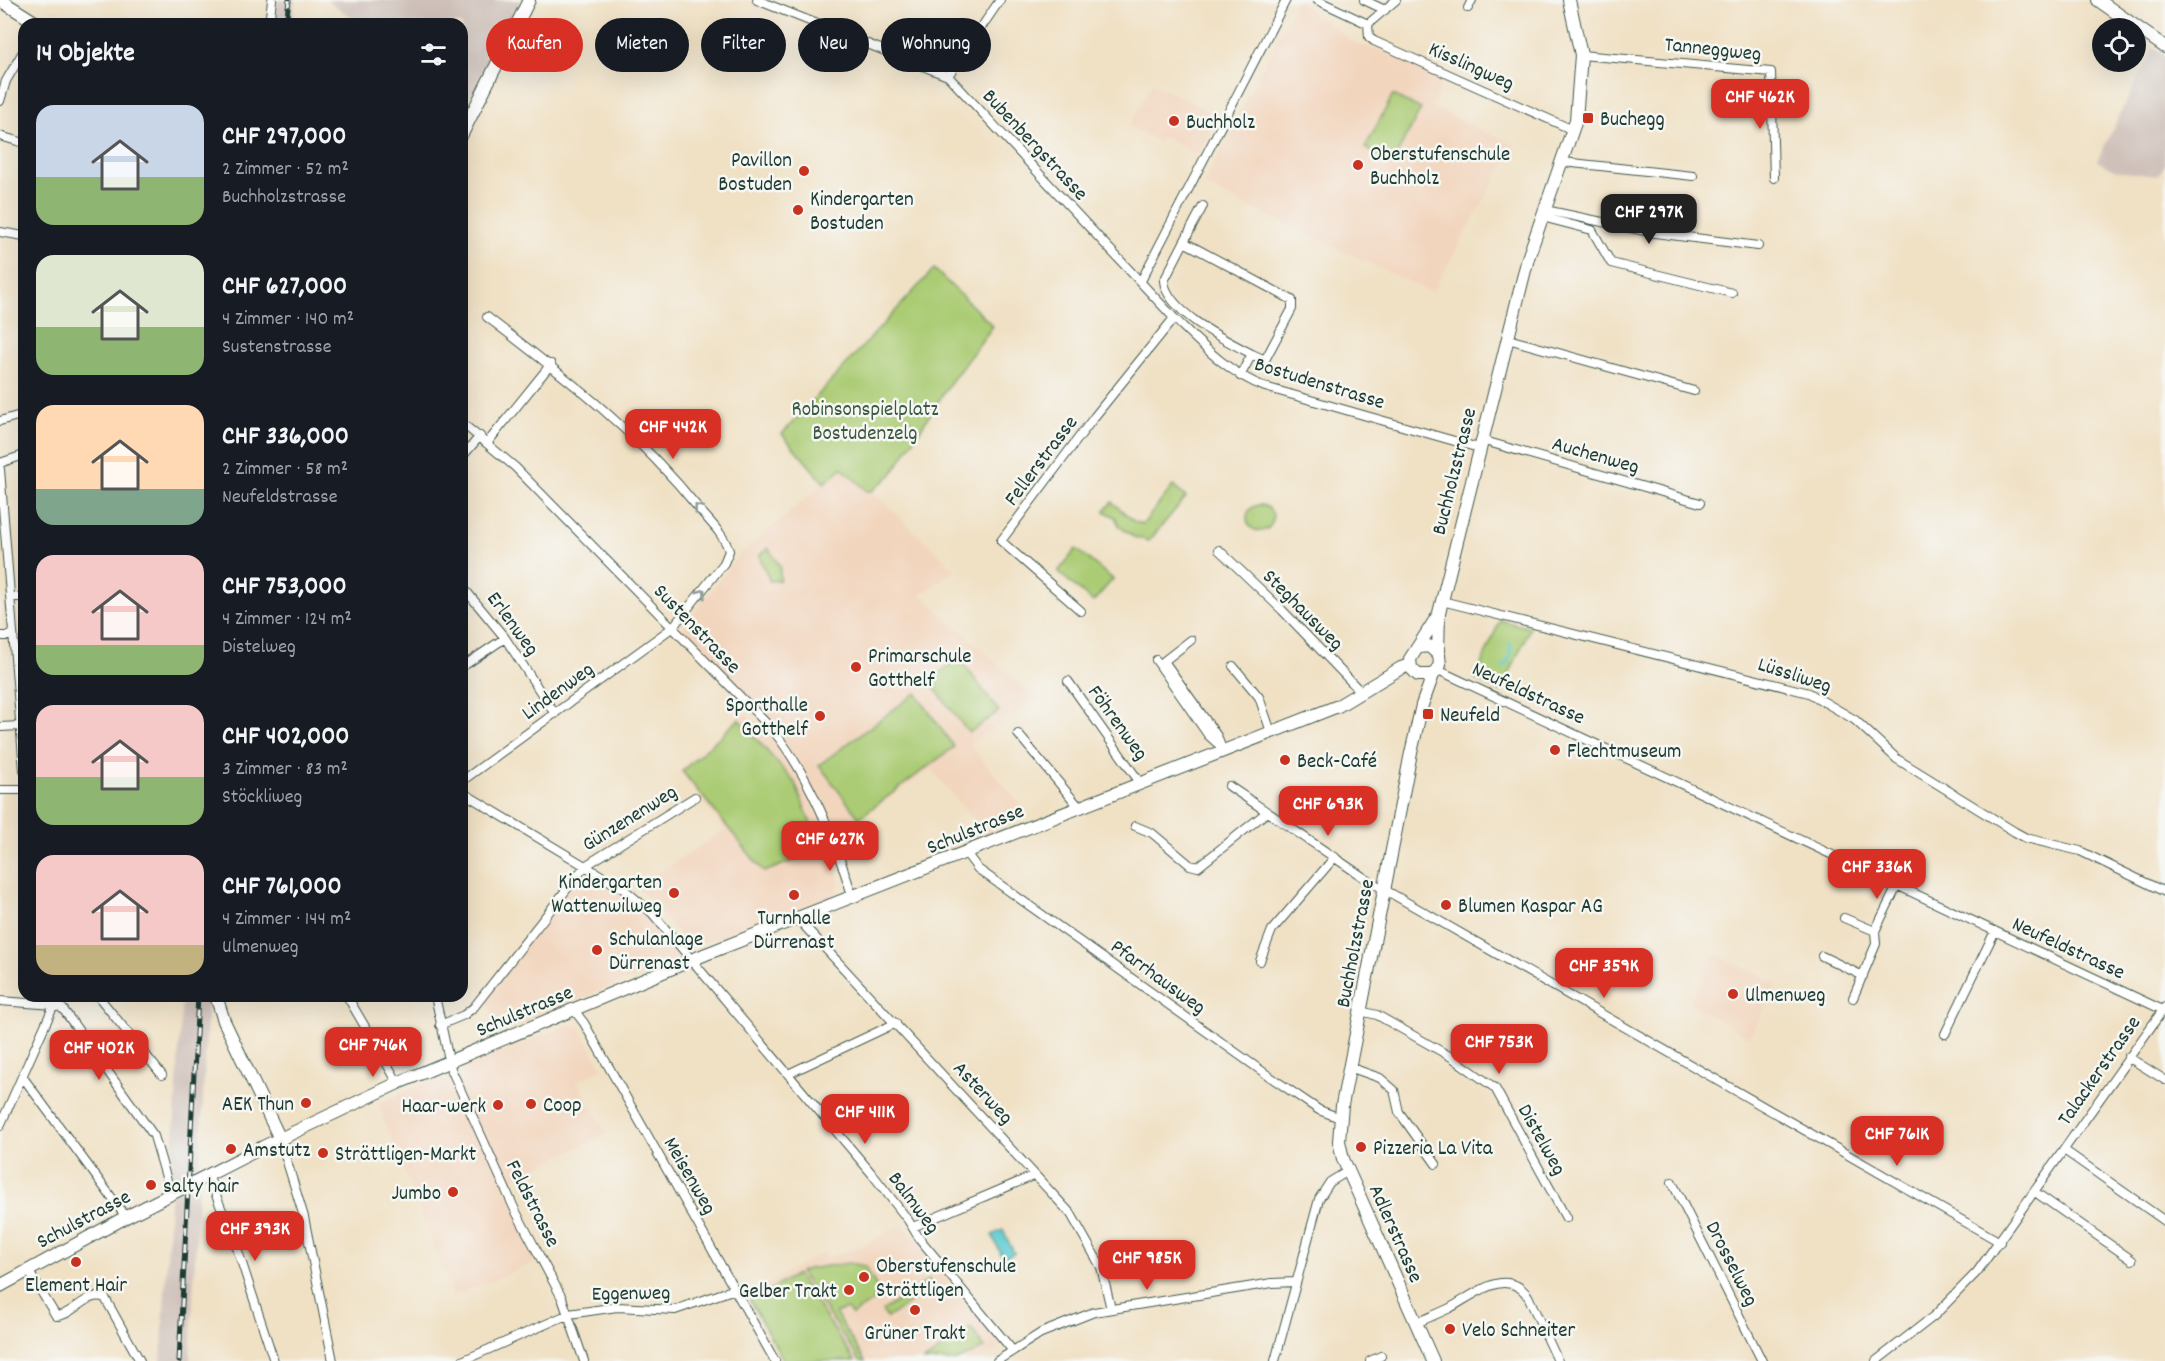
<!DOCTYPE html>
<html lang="de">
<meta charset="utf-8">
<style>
:root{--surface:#171b24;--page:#20242c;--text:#f1f3f6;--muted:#9ea1a6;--accent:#d93025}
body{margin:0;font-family:Dekko,sans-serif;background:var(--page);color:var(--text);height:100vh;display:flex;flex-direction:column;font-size:22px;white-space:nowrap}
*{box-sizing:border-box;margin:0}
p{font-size:20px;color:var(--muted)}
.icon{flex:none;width:33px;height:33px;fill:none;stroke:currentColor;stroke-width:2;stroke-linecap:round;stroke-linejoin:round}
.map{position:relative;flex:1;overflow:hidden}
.details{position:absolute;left:18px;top:18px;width:450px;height:984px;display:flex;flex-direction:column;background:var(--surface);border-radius:18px;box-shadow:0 6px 24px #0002}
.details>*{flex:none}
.banner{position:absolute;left:486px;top:18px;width:570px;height:54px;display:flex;gap:12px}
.buttons{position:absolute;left:2092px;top:18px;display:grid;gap:12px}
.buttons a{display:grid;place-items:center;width:54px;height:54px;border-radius:50%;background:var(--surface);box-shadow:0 6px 24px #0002;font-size:30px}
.price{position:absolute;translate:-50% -51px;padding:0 14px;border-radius:12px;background:var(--accent);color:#fff;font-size:20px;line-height:39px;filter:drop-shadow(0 2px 3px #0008)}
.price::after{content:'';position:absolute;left:50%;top:36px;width:18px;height:14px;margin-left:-9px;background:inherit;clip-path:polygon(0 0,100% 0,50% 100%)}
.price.active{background:#222;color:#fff}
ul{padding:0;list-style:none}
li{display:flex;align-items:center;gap:18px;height:150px;padding:0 18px}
li span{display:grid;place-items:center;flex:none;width:168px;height:120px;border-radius:18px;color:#555}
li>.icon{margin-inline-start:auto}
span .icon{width:72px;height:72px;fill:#fffc;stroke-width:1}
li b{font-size:26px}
h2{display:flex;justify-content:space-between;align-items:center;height:72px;padding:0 18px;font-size:26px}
.tag{padding:0 21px;border-radius:27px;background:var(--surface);box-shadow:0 6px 24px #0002;font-size:21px;line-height:54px}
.tag.active{background:var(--accent);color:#fff}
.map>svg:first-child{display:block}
.built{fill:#f2d5bd}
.industrial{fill:#cfc1ba}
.green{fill:#abcc74;stroke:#658454;stroke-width:1.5}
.water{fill:#5ccad0;stroke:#3e8482;stroke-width:1.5}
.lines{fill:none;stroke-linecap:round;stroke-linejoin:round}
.stream{stroke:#5ccad0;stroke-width:3}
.street-casing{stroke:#3e564a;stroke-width:10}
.secondary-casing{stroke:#3e564a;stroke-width:14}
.street{stroke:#fff;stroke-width:8}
.secondary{stroke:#fff;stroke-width:12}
.rail-casing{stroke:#1f3d34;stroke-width:5}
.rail{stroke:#f6f6f2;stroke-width:3;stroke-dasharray:9;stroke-linecap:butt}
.oneway{stroke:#8f9e9a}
.poi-dot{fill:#c8321e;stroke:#f6f6f2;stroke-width:2}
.labels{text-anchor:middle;stroke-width:5;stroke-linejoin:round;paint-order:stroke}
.street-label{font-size:21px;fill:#1f3d34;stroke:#f6f6f2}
.poi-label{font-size:21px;fill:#1f3d34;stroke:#f6f6f2;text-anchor:start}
.park-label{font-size:21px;fill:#3b5a41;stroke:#f6f6f2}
</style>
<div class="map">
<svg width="2165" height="1361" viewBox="0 0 2165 1361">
<rect width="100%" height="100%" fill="#f6f6f2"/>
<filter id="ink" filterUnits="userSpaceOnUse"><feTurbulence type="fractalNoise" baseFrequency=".0167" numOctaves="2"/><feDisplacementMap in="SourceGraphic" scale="12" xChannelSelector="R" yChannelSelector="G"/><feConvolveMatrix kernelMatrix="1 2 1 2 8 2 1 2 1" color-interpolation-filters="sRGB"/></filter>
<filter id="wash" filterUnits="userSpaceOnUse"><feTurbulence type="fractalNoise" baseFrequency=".008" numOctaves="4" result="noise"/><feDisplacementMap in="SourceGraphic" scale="24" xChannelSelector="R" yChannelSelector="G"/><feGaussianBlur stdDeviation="1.35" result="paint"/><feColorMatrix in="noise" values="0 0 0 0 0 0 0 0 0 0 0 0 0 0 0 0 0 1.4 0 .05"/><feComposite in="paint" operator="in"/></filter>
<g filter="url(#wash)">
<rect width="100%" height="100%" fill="#f0e1c5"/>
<path class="built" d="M1297,0L1353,42L1382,51L1442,81L1432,108L1515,145L1432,293L1203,185Z
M1152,83L1218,116L1198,155L1162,137L1159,142L1129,126Z
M842,468L867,491H872L955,569L921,595L1037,699L969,744L1025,810L986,835L931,769L831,838L784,744L679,634L736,558Z
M743,713L761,725L777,742L807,788L840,883L834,896L828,900L738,934L692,945L686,943L637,886L725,830L679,771Z
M585,866L637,898L681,958L503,1031L482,996Z
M1715,955L1778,984L1749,1037L1689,1003Z
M570,1024L580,1028L603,1069L577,1081L607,1134L503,1183L542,1259L454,1297L377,1103Z
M904,1224L1002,1346L979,1361H784L747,1295L823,1253L826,1258L863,1246Z"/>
<path class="industrial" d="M277,0H295L292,24H274Z
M327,0H521L469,99L462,94V24H361Z
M2153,48L2165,56V165L2158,176L2116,171L2097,161Z
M182,996H208L190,1361H161Z"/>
<path class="green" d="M1393,95L1421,109L1392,163L1365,148Z
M934,269L993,326L950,383L892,474L872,491H867L842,468L824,483L782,434Z
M1173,486L1186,497L1149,541L1134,537L1120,527L1115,517L1104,511L1112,502L1135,522L1143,524Z
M1247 518a13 13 0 1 1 26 0a13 13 0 1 1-26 0Z
M768,548L780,566V580L769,581C768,571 760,565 760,555Z
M1076,549L1113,579L1093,602L1058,572Z
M1500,620L1530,628L1501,692L1475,679Z
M959,658L999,711L969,733L929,681Z
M916,693L954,747L859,818L819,765Z
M739,719L795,783L821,850L764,872L682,771Z
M849,1263L865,1266L882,1296L852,1315L847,1309L835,1313L865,1361H860L800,1272L807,1269Z
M797,1274L855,1361H784L750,1301Z
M929,1280L933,1287L887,1318L882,1311Z
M971,1328L985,1348L956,1361H924Z"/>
<path class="water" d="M1003,1230L1014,1253L1003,1258L992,1235Z"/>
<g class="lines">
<path class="stream" d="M1503,667C1511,662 1511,652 1510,643"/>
</g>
</g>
<g filter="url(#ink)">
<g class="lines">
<g class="street-casing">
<path id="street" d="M757,0L948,76L1174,318C1202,345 1228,373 1265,387L1479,448
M1317,0L1368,24
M1364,0L1385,10
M1468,8L1472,0
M269,24L272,0
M1368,24L1369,37L1374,41L1573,130
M1368,24L1396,0
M1581,55L1771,72L1774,178
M948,76L1000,0
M0,101L6,81L24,50
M0,136L24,143
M1563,162L1693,176
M1545,210L1655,233L1758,246
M1542,217L1592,230L1611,263L1732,293
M0,232L24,236
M1184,242L1203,206
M1141,281L1286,0
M1508,339L1694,391
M1240,376L1252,354L1265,360L1292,309V300L1184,242L1164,281C1167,312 1227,341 1252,354
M0,421L24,414
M462,423L515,467L772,729C811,778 834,838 853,898
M1481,440L1700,503
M488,442L551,364
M462,457L480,436
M0,463L24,455
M0,469L24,770
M1219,550L1282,610L1362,693
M462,586L505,638L555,714
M11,597H24
M1442,601L1809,693L1855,720L1897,759L2015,832L2026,838L2080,851L2165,892
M1081,611L1001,541L1095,416L1174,318
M0,636H13
M1191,640L1164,661L1217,736L1223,752
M1156,660L1208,735L1217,743
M1233,666L1259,697L1271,732
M462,667L505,638
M1438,670L2165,1011
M1068,681L1141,784
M0,727L20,726
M1018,734L1080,808
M462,781L673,627L724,563L729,551C725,536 710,522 700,510C636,430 568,379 487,317
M1229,786L1366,879L2000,1242
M0,790H24
M462,792L625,890L652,913L873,1175L908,1220L919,1238L1013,1351
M1135,826L1152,833L1190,865L1198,867L1267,812
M966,853L978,869L1266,1074L1319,1110L1340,1118
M1844,918L1875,931
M799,920L1071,1214L1101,1267L1111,1309
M1822,956L1863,976
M1260,961L1272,930L1335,857
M98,996L162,1075
M347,996L398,1083
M435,996L451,1069L515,1210L562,1298L584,1361
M1853,998L1876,944L1875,931L1898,884
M0,1001L54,1005L63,1009L154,1136L171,1194
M574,1010L584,1023L775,1361
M1360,1011L1377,1015L1453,1058L1495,1088L1566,1218
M440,1025L464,1015L474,1007L585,866L695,797
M1945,1034L1995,931
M2128,1057L2165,1080
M1349,1067L1380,1078L1394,1090L1399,1112L1436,1164
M788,1074L896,1023
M22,1076L126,1217
M0,1126L58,996
M280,1139L304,1217L333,1361
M2064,1150L2165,1221
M208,1175L237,1248L274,1361
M1672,1182L1762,1361
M2035,1192L2132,1260
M913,1227L1035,1175
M28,1270L56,1316C73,1316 87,1290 105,1298L140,1361
M1416,1323C1428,1318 1439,1313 1450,1308C1474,1295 1506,1266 1528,1296L1558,1361
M462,1361L569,1314L617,1307L675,1310L735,1289
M997,1361L1041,1333L1094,1312L1272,1283L1296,1282
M1275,1361L1319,1199L1330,1182L1348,1171
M1370,1361L1381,1356
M1876,1361L1934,1316L1977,1272L2165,1007"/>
</g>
<g class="secondary-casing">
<path id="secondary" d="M0,0L38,24
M2098,0L2165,47
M462,134L529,0
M1419,647L1429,646L1439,655L1440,665L1433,675H1418L1411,668L1410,659L1437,617
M1438,652L1439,613L1528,258L1576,120L1581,55L1569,0
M216,996L224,1021L280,1139
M0,1286L126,1217L263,1147L398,1083L706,954L1338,706L1401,668L1410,665
M1433,1361L1343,1159L1339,1141L1342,1105L1411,753L1422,705L1433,675"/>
</g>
<use href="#street" class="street"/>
<use href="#secondary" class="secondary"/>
<g class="rail-casing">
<path id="rail" d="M286,24L289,0
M179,1361L198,996"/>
</g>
<use href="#rail" class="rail"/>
</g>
<defs><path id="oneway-chevron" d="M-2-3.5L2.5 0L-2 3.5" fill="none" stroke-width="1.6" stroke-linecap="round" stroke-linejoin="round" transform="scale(1.5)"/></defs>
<g class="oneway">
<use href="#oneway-chevron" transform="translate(698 508) rotate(-129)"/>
<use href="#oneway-chevron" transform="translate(702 593) rotate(-53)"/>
</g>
</g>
<g class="poi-dot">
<rect x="1582" y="112" width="12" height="12" rx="3"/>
<circle cx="1174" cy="121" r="6"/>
<circle cx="1358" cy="165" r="6"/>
<circle cx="804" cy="171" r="6"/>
<circle cx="798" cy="210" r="6"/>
<circle cx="856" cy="667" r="6"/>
<rect x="1422" y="708" width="12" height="12" rx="3"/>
<circle cx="820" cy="716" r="6"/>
<circle cx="1555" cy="750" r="6"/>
<circle cx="1285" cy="760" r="6"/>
<circle cx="674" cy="893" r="6"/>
<circle cx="794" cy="895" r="6"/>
<circle cx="1446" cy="905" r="6"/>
<circle cx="597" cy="950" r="6"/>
<circle cx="1733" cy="994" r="6"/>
<circle cx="306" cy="1103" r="6"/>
<circle cx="531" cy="1104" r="6"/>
<circle cx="498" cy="1105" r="6"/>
<circle cx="1361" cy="1147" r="6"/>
<circle cx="231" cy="1149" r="6"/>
<circle cx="323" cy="1153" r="6"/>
<circle cx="151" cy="1185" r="6"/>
<circle cx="453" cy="1192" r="6"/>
<circle cx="76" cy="1262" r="6"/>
<circle cx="864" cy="1277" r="6"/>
<circle cx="849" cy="1290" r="6"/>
<circle cx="915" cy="1310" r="6"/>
<circle cx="1450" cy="1329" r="6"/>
</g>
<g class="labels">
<g class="street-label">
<text transform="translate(1713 48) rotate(6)" y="7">Tanneggweg</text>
<text transform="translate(1472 65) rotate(24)" y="7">Kisslingweg</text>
<text transform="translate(1036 144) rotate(47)" y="7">Bubenbergstrasse</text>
<text transform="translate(1320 382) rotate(17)" y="7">Bostudenstrasse</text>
<text transform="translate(1596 454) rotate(16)" y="7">Auchenweg</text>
<text transform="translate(1040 460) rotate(-53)" y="7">Fellerstrasse</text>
<text transform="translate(1453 471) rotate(-76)" y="7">Buchholzstrasse</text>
<text transform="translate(1304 609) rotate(45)" y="7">Steghausweg</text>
<text transform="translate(514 623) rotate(54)" y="7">Erlenweg</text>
<text transform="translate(698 628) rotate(46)" y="7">Sustenstrasse</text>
<text transform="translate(1795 674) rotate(18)" y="7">Lüssliweg</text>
<text transform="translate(557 690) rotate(-36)" y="7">Lindenweg</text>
<text transform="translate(1529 692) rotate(25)" y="7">Neufeldstrasse</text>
<text transform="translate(1119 722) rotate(54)" y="7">Föhrenweg</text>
<text transform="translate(629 817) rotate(-32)" y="7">Günzenenweg</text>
<text transform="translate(975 828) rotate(-22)" y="7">Schulstrasse</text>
<text transform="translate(1354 943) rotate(-79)" y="7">Buchholzstrasse</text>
<text transform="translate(2069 947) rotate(25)" y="7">Neufeldstrasse</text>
<text transform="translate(1159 976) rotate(36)" y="7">Pfarrhausweg</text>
<text transform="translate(524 1010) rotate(-23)" y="7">Schulstrasse</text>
<text transform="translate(2098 1070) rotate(-55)" y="7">Talackerstrasse</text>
<text transform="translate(984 1092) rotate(47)" y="7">Asterweg</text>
<text transform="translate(1543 1139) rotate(61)" y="7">Distelweg</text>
<text transform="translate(691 1175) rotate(60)" y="7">Meisenweg</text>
<text transform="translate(915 1202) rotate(53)" y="7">Balmweg</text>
<text transform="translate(534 1203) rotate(63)" y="7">Feldstrasse</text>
<text transform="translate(83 1218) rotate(-28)" y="7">Schulstrasse</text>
<text transform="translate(1397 1233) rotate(66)" y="7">Adlerstrasse</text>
<text transform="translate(1733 1263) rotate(63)" y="7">Drosselweg</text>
<text transform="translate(631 1292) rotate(-1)" y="7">Eggenweg</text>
</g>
<g class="poi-label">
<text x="1600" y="125">Buchegg</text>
<text x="1186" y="128">Buchholz</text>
<text x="1370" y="160">Oberstufenschule<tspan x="1370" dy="24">Buchholz</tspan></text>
<text x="792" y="166" text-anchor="end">Pavillon<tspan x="792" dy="24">Bostuden</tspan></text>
<text x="810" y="205">Kindergarten<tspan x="810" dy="24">Bostuden</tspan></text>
<text x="868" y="662">Primarschule<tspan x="868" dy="24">Gotthelf</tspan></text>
<text x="808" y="711" text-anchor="end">Sporthalle<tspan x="808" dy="24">Gotthelf</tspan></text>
<text x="1440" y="721">Neufeld</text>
<text x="1567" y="757">Flechtmuseum</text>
<text x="1297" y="767">Beck-Café</text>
<text x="662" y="888" text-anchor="end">Kindergarten<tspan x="662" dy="24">Wattenwilweg</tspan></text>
<text x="1458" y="912">Blumen Kaspar AG</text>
<text x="794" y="924" text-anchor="middle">Turnhalle<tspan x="794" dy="24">Dürrenast</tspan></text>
<text x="609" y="945">Schulanlage<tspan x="609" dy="24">Dürrenast</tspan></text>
<text x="1745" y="1001">Ulmenweg</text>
<text x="294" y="1110" text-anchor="end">AEK Thun</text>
<text x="543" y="1111">Coop</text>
<text x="486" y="1112" text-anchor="end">Haar-werk</text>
<text x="1373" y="1154">Pizzeria La Vita</text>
<text x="243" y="1156">Amstutz</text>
<text x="335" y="1160">Strättligen-Markt</text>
<text x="163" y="1192">salty hair</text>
<text x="441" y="1199" text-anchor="end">Jumbo</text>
<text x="876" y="1272">Oberstufenschule<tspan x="876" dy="24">Strättligen</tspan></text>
<text x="76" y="1291" text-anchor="middle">Element Hair</text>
<text x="837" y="1297" text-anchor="end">Gelber Trakt</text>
<text x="1462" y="1336">Velo Schneiter</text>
<text x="915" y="1339" text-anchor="middle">Grüner Trakt</text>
</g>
<g class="park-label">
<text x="865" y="415">Robinsonspielplatz<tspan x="865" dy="24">Bostudenzelg</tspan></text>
</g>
</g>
</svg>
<div class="buttons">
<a><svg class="icon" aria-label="locate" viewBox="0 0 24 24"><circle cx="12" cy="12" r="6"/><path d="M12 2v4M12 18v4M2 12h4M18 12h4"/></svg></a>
</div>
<b class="price" style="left:1760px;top:130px">CHF 462K</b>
<b class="price active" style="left:1649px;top:245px">CHF 297K</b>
<b class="price" style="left:673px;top:460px">CHF 442K</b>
<b class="price" style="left:1328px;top:837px">CHF 693K</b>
<b class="price" style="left:830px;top:872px">CHF 627K</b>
<b class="price" style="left:1877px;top:900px">CHF 336K</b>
<b class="price" style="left:1604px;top:999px">CHF 359K</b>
<b class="price" style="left:1499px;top:1075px">CHF 753K</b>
<b class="price" style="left:373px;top:1078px">CHF 746K</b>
<b class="price" style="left:99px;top:1081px">CHF 402K</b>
<b class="price" style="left:865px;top:1145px">CHF 411K</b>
<b class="price" style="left:1897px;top:1167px">CHF 761K</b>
<b class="price" style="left:255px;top:1262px">CHF 393K</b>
<b class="price" style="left:1147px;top:1291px">CHF 985K</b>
<div class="banner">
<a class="tag active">Kaufen</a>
<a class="tag">Mieten</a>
<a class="tag">Filter</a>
<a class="tag">Neu</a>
<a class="tag">Wohnung</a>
</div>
<section class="details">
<h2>14 Objekte<svg class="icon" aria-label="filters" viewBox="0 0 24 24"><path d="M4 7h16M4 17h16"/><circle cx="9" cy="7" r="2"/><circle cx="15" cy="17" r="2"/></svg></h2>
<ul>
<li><span style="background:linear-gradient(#c9d6e8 60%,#8fb573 0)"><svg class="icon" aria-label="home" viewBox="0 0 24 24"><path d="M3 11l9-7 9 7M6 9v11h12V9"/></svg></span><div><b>CHF 297,000</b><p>2 Zimmer · 52 m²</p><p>Buchholzstrasse</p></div></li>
<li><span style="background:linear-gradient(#dfe7d0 60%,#8fb573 0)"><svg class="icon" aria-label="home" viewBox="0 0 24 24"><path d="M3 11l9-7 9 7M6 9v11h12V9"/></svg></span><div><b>CHF 627,000</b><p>4 Zimmer · 140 m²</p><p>Sustenstrasse</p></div></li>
<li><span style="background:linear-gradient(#ffd9b3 70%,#7fa58c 0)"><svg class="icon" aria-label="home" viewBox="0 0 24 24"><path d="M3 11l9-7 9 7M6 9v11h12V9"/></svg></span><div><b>CHF 336,000</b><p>2 Zimmer · 58 m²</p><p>Neufeldstrasse</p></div></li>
<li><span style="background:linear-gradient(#f6c9c9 75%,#8fb573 0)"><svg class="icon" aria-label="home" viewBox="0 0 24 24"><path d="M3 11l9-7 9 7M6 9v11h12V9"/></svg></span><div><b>CHF 753,000</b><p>4 Zimmer · 124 m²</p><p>Distelweg</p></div></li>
<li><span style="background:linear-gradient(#f6c9c9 60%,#8fb573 0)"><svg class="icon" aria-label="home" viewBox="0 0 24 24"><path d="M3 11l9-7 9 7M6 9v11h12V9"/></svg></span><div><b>CHF 402,000</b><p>3 Zimmer · 83 m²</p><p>Stöckliweg</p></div></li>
<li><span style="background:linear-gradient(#f6c9c9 75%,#c2b280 0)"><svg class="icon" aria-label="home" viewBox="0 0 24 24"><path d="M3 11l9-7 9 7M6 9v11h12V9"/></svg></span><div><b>CHF 761,000</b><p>4 Zimmer · 144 m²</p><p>Ulmenweg</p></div></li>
</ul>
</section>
</div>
